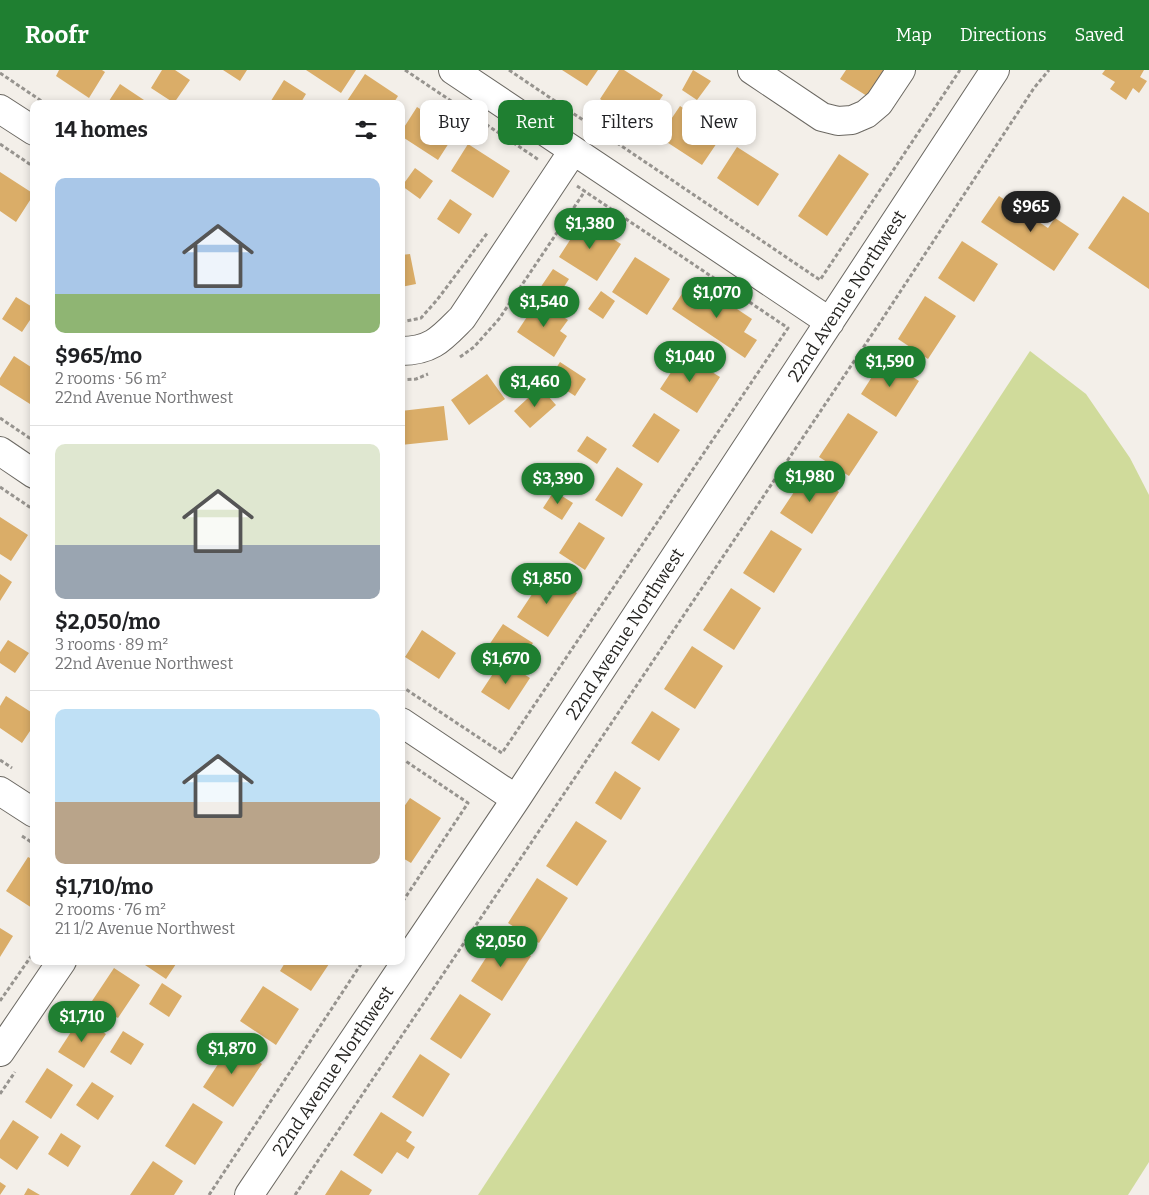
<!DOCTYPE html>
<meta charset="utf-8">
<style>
:root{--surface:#fff;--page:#f2f2f2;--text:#202124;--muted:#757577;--line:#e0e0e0;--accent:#1f7f31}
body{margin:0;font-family:Bitter,serif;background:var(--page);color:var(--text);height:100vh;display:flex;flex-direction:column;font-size:19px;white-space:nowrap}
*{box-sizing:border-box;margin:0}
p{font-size:16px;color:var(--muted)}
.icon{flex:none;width:28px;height:28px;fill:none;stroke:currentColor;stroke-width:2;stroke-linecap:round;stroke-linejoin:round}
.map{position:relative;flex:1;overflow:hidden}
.side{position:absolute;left:30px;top:30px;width:375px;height:865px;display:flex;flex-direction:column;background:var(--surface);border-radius:10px;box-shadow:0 2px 8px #0003}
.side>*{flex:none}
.banner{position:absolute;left:420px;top:30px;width:475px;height:45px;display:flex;gap:10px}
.price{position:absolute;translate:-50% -42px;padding:0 11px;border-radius:18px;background:var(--accent);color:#fff;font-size:16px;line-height:32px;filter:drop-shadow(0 1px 2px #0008)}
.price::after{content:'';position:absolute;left:50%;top:30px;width:15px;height:11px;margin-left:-8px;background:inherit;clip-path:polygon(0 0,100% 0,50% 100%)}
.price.current{background:#222;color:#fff}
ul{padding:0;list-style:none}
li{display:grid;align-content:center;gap:10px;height:265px;padding:0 25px}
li+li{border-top:1px solid var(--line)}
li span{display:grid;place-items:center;height:155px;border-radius:10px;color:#555}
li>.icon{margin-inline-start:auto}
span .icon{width:90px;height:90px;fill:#fffc;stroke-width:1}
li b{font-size:21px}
h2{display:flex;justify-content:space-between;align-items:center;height:60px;padding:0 25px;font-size:21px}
.tag{padding:0 18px;border-radius:10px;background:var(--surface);box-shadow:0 2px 8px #0003;font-size:18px;line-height:45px}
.tag.current{background:var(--accent);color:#fff}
header{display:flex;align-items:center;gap:30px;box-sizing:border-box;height:70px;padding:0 25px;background:var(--accent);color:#fff}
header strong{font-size:24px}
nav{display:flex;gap:28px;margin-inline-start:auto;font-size:18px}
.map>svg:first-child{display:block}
.green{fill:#d0db9b}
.building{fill:#daad68}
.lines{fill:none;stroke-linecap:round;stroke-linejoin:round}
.minor-casing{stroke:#6b6862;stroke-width:30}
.path{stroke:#97948f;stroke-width:3;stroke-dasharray:4 2.5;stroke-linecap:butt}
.minor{stroke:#fff;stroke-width:28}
.labels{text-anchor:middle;stroke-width:5;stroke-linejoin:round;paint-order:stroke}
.street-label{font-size:18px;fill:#262522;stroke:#fff}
</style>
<header>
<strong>Roofr</strong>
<nav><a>Map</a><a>Directions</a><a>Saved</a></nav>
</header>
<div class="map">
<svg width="1149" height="1125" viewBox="0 0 1149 1125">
<rect width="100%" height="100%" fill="#f3efe9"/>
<path class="green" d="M1030,281L1086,324L1130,388L1149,425V1092L1128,1125H478Z"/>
<path class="building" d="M59,0H102L105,2L89,28L56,6Z
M162,0H175L190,10L174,33L151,18Z
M223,0H247L240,11Z
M306,0H356L341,23Z
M562,0H598L587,16Z
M619,0H624L663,25L642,57L600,29Z
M693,0L711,11L697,30L682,20Z
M846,0H884L867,26L840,9Z
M1105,0H1144L1140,7L1147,11L1139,23L1133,18L1126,30L1110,19L1115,12L1102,4Z
M365,4L398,26L393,34H352L347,31Z
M284,10L306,24L300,34H269Z
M120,14L150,34H107Z
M680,36L723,64L702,95L659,67Z
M417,37L456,62L438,90L401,66V62Z
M468,74L510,101L493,128L451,101Z
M737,77L779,104L758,136L717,108Z
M839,84L869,104L827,166L798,146Z
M415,98L433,111L420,129L402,116Z
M0,102L34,124L16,152L0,141Z
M999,126L1048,158L1055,148L1079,164L1054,201L981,152Z
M1123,126L1149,143V219L1088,178Z
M450,129L472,144L459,164L437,149Z
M583,150L621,174L597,211L559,187Z
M962,171L998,194L974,232L938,208Z
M410,184L416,214L401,217V185Z
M635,187L670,209L647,245L612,222Z
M553,199L569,209L555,231L538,221Z
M687,216L703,226L707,219L752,249L744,262L757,270L745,288L672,239Z
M601,221L615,231L603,249L588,239Z
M925,226L956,246L928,289L898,269Z
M16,227L34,238V244L22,262L2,249Z
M538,230L568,250L560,261L567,266L554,287L517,262Z
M683,284L720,307L697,343L660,319Z
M14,286L34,299V329L30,334L0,315V308Z
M884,288L919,311L896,347L861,324Z
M560,292L586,309L575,326L549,309Z
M487,304L505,329L469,355L451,330Z
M540,317L556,335L530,358L514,341Z
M444,336L448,370L401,375V341Z
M654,343L680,360L658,393L632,376Z
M848,343L878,362L849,406L819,387Z
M587,366L607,379L597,394L577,381Z
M617,397L643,414L622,447L595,430Z
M808,401L839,422L812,464L780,443Z
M554,421L573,433L562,450L543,438Z
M0,447L28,465L11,491L0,484Z
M579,452L605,468L585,500L559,483Z
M771,460L802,479L774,523L743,503Z
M546,503L577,523L548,567L517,547Z
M0,504L12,512L0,531Z
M731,518L761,538L734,580L703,560Z
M503,554L533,573L518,595L489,575Z
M422,560L456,583L439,609L405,587Z
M8,570L29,583L15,603L0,593V582Z
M692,576L723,596L695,639L664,619Z
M502,590L530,608L509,640L481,622Z
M6,626L34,644V655L22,673L0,658V636Z
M652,641L680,659L659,691L631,673Z
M615,701L641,718L621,750L595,733Z
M410,728L441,748L411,793L401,787V741Z
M576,751L607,771L577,816L546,796Z
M28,787L34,790V835L32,838L6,821Z
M537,808L568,828L539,873L508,853Z
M0,858L13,866L0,887Z
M500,866L531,886L502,931L471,911Z
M139,891H178L166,909Z
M286,891H331L311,921L280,901Z
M114,898L140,915L118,948L92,931Z
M162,913L182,926L169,947L149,934Z
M263,916L299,939L276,975L240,951Z
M460,924L491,944L461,989L430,969Z
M80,948L106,964L84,998L58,982Z
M123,961L144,974L131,995L110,982Z
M232,973L262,994L233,1037L203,1017Z
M420,984L450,1004L423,1047L392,1027Z
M47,998L73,1015L51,1049L25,1032Z
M92,1012L114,1026L98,1050L76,1035Z
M193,1033L223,1052L195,1095L165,1076Z
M381,1042L412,1062L406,1071L415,1077L408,1089L397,1082L382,1104L353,1085Z
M13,1050L39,1067L17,1100L0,1088V1070Z
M61,1063L81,1076L68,1097L48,1084Z
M153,1091L183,1111L174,1125H130Z
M341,1100L372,1120L369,1125H325Z
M0,1112L6,1116L0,1125Z
M28,1118L40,1125H24Z"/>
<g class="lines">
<g class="minor-casing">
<path id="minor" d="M453,0L830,252
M752,0L822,47L838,51L852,50L866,44L879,33L901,0
M0,39L34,61
M401,281C432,281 442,268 462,248L573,81
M0,381L34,404
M401,652L516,729
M0,721L34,743
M0,982L62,891
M249,1125L516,729L995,0"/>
</g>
<path class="path" d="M405,0L539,90
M509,0L820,210L960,0
M0,3L46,34
M0,74L34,97
M401,252L421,248L437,230L488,162
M460,287L474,277L499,249L585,121
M401,310L416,309L428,304
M0,348L34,371
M0,417L34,440
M401,616L502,683L788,258L577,116
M401,688L468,733L401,834
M0,690L12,698
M22,766L34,774
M0,931L34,882
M0,1024L15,1002
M209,1125L363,891
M295,1125L881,251L1034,18L1049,0"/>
<use href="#minor" class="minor"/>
</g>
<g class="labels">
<g class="street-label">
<text transform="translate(847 226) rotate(-57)" y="6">22nd Avenue Northwest</text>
<text transform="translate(625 564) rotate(-57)" y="6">22nd Avenue Northwest</text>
<text transform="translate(333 1001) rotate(-56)" y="6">22nd Avenue Northwest</text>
</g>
</g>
</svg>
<b class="price current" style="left:1031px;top:163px">$965</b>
<b class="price" style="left:590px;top:180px">$1,380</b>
<b class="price" style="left:717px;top:249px">$1,070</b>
<b class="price" style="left:544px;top:258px">$1,540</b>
<b class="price" style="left:690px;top:313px">$1,040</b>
<b class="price" style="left:890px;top:318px">$1,590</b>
<b class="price" style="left:535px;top:338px">$1,460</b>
<b class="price" style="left:810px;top:433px">$1,980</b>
<b class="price" style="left:558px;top:435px">$3,390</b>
<b class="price" style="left:547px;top:535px">$1,850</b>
<b class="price" style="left:506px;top:615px">$1,670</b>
<b class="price" style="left:501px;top:898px">$2,050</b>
<b class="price" style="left:82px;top:973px">$1,710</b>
<b class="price" style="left:232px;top:1005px">$1,870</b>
<div class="banner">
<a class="tag">Buy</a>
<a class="tag current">Rent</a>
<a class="tag">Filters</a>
<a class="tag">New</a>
</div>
<section class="side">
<h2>14 homes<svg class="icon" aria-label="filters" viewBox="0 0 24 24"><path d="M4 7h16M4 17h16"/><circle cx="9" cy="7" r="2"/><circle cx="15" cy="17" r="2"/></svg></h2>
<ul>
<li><span style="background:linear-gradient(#a9c7e8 75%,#8fb573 0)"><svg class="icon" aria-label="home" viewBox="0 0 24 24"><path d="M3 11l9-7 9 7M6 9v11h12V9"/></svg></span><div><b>$965/mo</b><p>2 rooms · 56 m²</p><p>22nd Avenue Northwest</p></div></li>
<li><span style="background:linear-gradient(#dfe7d0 65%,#9aa5b1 0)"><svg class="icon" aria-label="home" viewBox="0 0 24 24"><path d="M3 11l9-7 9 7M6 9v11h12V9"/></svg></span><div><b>$2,050/mo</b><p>3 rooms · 89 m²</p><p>22nd Avenue Northwest</p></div></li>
<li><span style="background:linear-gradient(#bfe0f5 60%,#b9a48a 0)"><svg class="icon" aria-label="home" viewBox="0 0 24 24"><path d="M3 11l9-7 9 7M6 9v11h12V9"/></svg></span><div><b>$1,710/mo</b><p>2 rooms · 76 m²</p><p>21 1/2 Avenue Northwest</p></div></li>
</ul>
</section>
</div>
